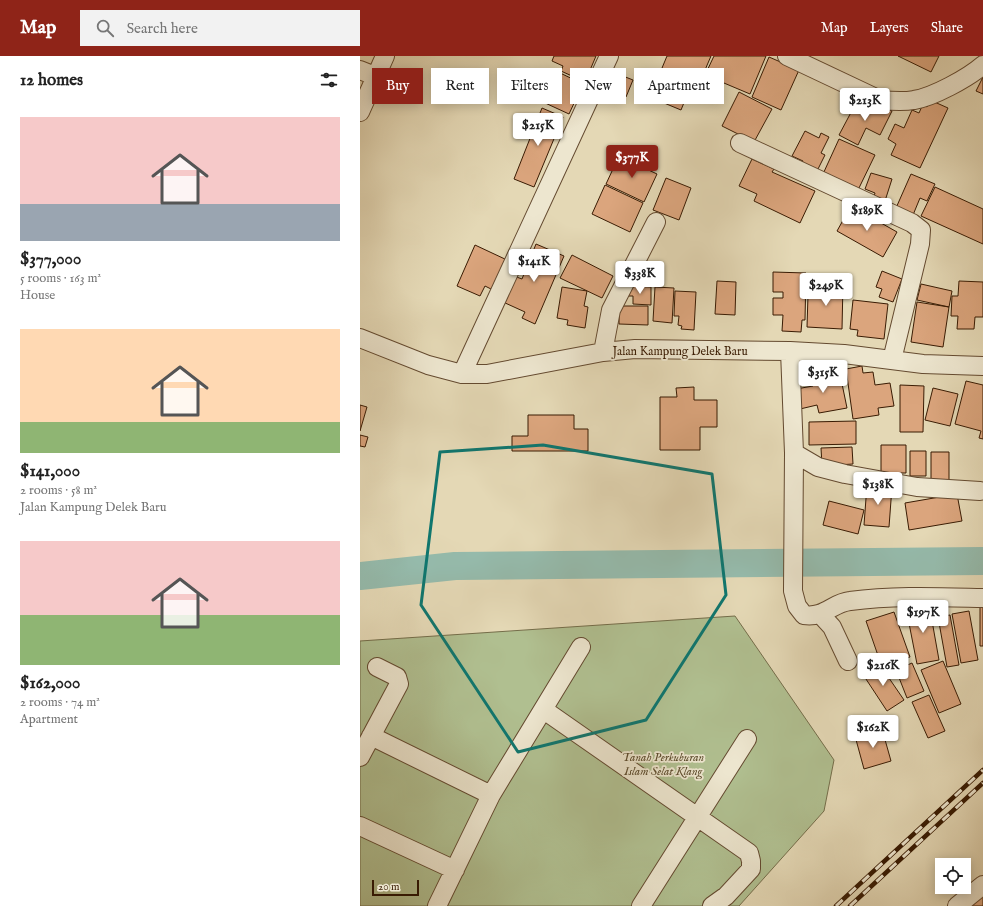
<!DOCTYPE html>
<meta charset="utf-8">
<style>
:root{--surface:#fff;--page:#f2f2f2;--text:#222;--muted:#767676;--accent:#8f2418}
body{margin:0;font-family:"IM FELL English",serif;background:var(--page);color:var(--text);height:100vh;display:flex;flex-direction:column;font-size:15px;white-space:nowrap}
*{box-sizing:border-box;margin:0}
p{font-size:13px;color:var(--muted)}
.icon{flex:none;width:22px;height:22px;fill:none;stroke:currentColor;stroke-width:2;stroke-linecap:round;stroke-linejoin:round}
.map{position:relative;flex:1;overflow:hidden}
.sheet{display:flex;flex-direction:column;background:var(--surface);width:360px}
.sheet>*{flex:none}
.top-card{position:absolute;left:12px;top:12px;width:380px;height:36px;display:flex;gap:8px}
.fabs{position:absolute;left:575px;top:802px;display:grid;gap:8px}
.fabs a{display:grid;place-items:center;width:36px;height:36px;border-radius:0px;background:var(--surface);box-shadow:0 2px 10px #0003;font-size:20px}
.scale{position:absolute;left:12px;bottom:10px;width:47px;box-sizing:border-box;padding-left:4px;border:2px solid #391b03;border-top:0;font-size:11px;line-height:14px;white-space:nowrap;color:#391b03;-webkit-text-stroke:3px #ede6cf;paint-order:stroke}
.price{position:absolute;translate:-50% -34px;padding:0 9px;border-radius:4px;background:#fff;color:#222;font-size:13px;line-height:26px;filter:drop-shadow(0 1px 2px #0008)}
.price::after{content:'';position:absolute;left:50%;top:24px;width:12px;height:9px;margin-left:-6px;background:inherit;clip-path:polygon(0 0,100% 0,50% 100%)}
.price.selected{background:var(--accent);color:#fff}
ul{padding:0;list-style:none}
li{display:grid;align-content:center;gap:8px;height:212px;padding:0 20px}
li span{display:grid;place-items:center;height:124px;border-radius:0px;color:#555}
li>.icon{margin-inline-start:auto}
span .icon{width:72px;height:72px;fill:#fffc;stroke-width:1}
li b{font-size:17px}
h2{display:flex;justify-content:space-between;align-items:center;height:48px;padding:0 20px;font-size:17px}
.pill{padding:0 14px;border-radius:0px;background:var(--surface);box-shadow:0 2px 10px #0003;font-size:14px;line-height:36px}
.pill.selected{background:var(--accent);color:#fff}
header{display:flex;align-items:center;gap:24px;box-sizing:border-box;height:56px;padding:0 20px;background:var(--accent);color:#fff}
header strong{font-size:19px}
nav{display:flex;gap:22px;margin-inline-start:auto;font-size:14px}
.search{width:280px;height:36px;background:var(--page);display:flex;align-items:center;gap:10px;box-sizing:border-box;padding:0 14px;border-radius:0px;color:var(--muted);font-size:15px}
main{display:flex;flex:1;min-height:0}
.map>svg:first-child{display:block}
.green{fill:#b0bf90;stroke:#746d4a}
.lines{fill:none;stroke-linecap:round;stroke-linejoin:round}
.river{stroke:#95baab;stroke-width:28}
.building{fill:#dba57d;stroke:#391b03}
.minor-casing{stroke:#644a30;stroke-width:20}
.minor{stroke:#ede6cf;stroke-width:18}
.rail-casing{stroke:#391b03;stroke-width:4.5}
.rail{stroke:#ede6cf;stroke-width:3;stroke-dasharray:9;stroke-linecap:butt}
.marked{fill:none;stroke:#0f766e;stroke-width:3;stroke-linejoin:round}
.labels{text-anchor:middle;stroke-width:3.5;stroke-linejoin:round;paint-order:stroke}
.street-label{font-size:12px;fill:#391b03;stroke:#ede6cf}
.park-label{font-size:12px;font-style:italic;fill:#5d4c2d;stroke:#ede6cf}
</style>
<header>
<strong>Map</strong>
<div class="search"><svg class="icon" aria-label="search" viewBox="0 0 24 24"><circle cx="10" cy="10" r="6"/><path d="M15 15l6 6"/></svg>Search here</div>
<nav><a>Map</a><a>Layers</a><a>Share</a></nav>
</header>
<main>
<section class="sheet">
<h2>12 homes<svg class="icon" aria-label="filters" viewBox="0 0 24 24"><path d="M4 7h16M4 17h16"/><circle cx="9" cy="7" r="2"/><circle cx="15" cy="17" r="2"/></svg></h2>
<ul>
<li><span style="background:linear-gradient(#f6c9c9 70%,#9aa5b1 0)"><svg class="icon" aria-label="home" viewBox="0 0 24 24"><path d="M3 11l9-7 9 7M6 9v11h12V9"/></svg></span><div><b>$377,000</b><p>5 rooms · 163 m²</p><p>House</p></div></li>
<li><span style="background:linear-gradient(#ffd9b3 75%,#8fb573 0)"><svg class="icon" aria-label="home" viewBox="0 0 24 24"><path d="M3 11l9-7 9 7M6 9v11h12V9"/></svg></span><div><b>$141,000</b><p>2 rooms · 58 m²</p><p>Jalan Kampung Delek Baru</p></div></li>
<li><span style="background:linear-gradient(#f6c9c9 60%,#8fb573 0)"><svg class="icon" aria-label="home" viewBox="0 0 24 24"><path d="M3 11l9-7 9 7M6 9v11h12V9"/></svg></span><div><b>$162,000</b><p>2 rooms · 74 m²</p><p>Apartment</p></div></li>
</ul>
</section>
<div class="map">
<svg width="623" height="850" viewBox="0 0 623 850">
<rect width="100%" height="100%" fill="#e4d8b5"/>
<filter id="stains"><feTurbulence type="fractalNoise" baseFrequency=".005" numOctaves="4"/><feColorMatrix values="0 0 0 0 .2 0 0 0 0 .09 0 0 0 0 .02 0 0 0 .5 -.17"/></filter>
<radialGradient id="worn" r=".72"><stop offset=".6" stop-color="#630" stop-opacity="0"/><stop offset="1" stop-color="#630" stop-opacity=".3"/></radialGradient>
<path class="green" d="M375,560L474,704L464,755L379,850H0V585Z"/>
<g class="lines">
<path class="river" d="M0,520L95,510L623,505"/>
</g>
<path class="building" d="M194,0H236L225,26L201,15L203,10L192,5Z
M307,0H351L339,28L302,12Z
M354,0H406L390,38L345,19Z
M538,0H579L571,16Z
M409,1L439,14L421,54L392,41Z
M248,14L273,24L266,41L242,30Z
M304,14L332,27L321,54L292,42Z
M196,15L223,28L209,58L183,46Z
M623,21V38L616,35Z
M379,36L412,53L394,86L362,70Z
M570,44L588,52L560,112L531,99L536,88L528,83L535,68L544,72L552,54L559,57L563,48L567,51Z
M514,45L532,55L520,79L506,72L498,89L479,79L496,47L509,54Z
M182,52L203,61L174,131L154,123Z
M445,75L459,82L461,77L469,81L461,97L465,99L454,121L439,113L443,105L432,100Z
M479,83L515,99L498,134L463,118Z
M259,100L297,118L284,146L246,128Z
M392,103L414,113L412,116L455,135L440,167L394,145L397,138L379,130Z
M511,117L532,123L524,148L513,144L515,137L505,133Z
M551,118L575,128L567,145L560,142L553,159L536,152Z
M306,122L331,132L319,164L293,154Z
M245,129L283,147L270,176L232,158Z
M575,131L623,153V188L561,160Z
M491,150L537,176L523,201L477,175Z
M176,188L204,200L175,268L162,262L165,256L143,246L154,220L162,223Z
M115,189L147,204L133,234L125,230L120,240L97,230Z
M212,199L253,220L242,242L200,222Z
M522,215L542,223L533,246L519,241L522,233L516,231Z
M413,216L446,217L445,264H442L441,276L422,275L423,259H413V242H423V236H413Z
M357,225L376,226L375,259L355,258Z
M599,225L623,226V261H615L614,273H597L598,260H591L592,240H598Z
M466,226L483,227L482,273L447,271L448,239H453L454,231L466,232Z
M561,228L592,235L589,251L557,244Z
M267,230L291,231V249L273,248V240H267Z
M202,231L227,235L224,250L228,251L225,272L207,269L208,264L197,262Z
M295,231L314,232L312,267L293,265Z
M315,235L336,236L334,274L321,273L322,270L318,269L319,260H314Z
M493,244L528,248L524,283L497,280L498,274L490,273Z
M557,246L589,251L583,291L551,286Z
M259,250H288V269L259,268Z
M502,310L503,317L513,316L515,329L530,327L534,350L518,352L519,359L493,363L486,313Z
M480,318L487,352L459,357L457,349L440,353L436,333L453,330L452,323Z
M606,325L623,329V383L619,382L621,375L595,368Z
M540,329L564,330L563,376H540Z
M334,331V344H357V371H340V394H300V341H317L316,332Z
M573,332L598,338L590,370L565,364Z
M0,349L7,351L0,375Z
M168,359H214V373H228V395H152V380H168Z
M496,365V388L449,389V366Z
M0,379L8,381L5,391L0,390Z
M521,389H546V417H521Z
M492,391L493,408L462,410L461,392Z
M550,395H566V420H550Z
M571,396H589V430H571Z
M507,429L532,431L529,471L504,469Z
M597,438L602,465L549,474L545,447Z
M469,445L504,454L498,478L463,469Z
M569,548L579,604L557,608L546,552Z
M620,549H623V590H620Z
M609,555L618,604L601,607L592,558Z
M534,556L550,601L522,611L506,565Z
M590,559L599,609L587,611L578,561Z
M583,605L601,648L579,657L561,614Z
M518,606L544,644L527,655L502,617Z
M552,607L564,635L547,642L536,614Z
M569,639L585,675L568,682L552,646Z
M522,673L531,705L504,713L495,680Z
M623,837V850H613L609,845Z"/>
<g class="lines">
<g class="minor-casing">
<path id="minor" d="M427,0L520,44C531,45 543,46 554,44C573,41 608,22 623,9
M0,14L15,20
M0,56L25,0
M380,87L552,167L561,174L560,188L532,304
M0,282L68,309L102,318H127L243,296L275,293L430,295L484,298L563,308L623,310
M430,295L434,397L433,535L437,550L444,559C465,562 472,547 490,545C534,539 579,541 623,542
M243,296L251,254L296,166
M102,318L249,0
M434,397L458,411L485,418L557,431L620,435
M461,559L472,571L488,605
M184,654L389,797L391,805V813L366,840L352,850
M11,680L131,739
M0,701L39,628L37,621L17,611
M0,770L95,814
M77,850L131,739L221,591
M281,850L387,683
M597,850L623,829"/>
</g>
<use href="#minor" class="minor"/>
<g class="rail-casing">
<path id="rail" d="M476,850L623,714
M490,850L623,727"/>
</g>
<use href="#rail" class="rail"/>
</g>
<path class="marked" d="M183,389L352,418L366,539L286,664L158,696L61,549L80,396Z"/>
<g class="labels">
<g class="street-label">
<text x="320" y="299">Jalan Kampung Delek Baru</text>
</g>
<g class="park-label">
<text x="303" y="705">Tanah Perkuburan<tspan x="303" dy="14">Islam Selat Klang</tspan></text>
</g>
</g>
<rect width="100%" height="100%" filter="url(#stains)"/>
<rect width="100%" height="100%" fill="url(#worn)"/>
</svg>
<div class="fabs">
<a><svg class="icon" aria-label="locate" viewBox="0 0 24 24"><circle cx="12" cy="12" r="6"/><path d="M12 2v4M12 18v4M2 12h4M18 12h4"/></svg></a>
</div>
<div class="scale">20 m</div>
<b class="price" style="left:505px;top:66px">$213K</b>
<b class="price" style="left:178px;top:91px">$215K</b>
<b class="price selected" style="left:272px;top:123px">$377K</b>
<b class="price" style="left:507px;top:176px">$189K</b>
<b class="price" style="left:174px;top:227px">$141K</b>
<b class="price" style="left:280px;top:239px">$338K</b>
<b class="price" style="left:466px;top:251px">$249K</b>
<b class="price" style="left:463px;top:338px">$315K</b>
<b class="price" style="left:518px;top:450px">$138K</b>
<b class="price" style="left:563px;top:578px">$197K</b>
<b class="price" style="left:523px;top:631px">$216K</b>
<b class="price" style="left:513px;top:693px">$162K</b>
<div class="top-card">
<a class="pill selected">Buy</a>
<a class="pill">Rent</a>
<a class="pill">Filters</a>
<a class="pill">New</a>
<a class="pill">Apartment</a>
</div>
</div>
</main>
